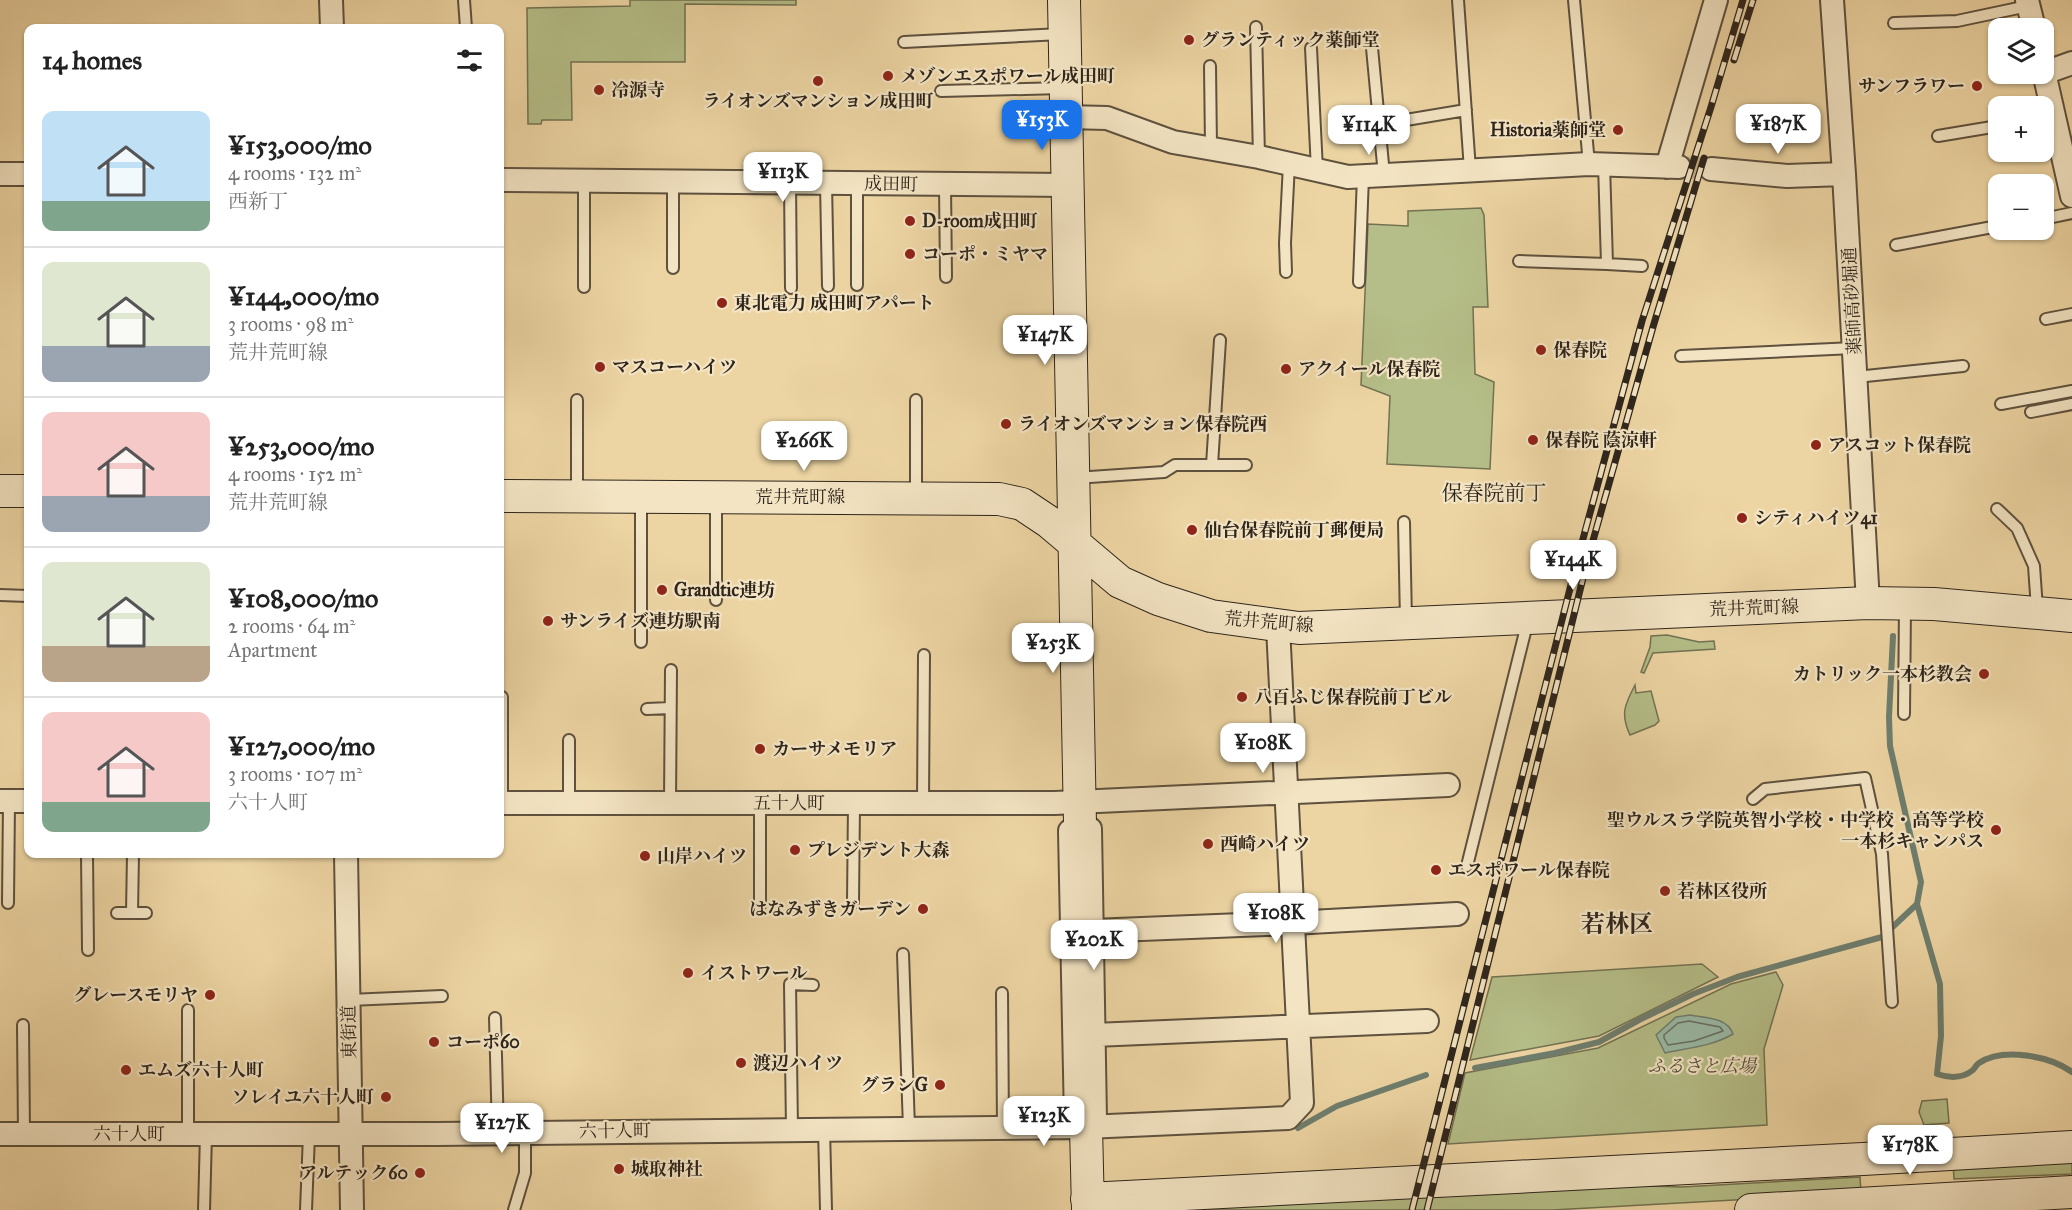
<!DOCTYPE html>
<meta charset="utf-8">
<style>
:root{--surface:#fff;--page:#f6f6f6;--text:#222;--muted:#767676;--line:#e0e0e0;--accent:#1a73e8}
body{margin:0;font-family:"IM FELL Great Primer","Noto Serif JP",serif;background:var(--page);color:var(--text);height:100vh;display:flex;flex-direction:column;font-size:22px;white-space:nowrap}
*{box-sizing:border-box;margin:0}
p{font-size:20px;color:var(--muted)}
.icon{flex:none;width:33px;height:33px;fill:none;stroke:currentColor;stroke-width:2;stroke-linecap:round;stroke-linejoin:round}
.map{position:relative;flex:1;overflow:hidden}
.panel{position:absolute;left:24px;top:24px;width:480px;height:834px;display:flex;flex-direction:column;background:var(--surface);border-radius:12px;box-shadow:0 2px 4px #0004}
.panel>*{flex:none}
.fabs{position:absolute;left:1988px;top:18px;display:grid;gap:12px}
.fabs a{display:grid;place-items:center;width:66px;height:66px;border-radius:12px;background:var(--surface);box-shadow:0 2px 4px #0004;font-size:30px}
.price{position:absolute;translate:-50% -51px;padding:0 14px;border-radius:12px;background:#fff;color:#222;font-size:20px;line-height:39px;filter:drop-shadow(0 2px 3px #0008)}
.price::after{content:'';position:absolute;left:50%;top:36px;width:18px;height:14px;margin-left:-9px;background:inherit;clip-path:polygon(0 0,100% 0,50% 100%)}
.price.selected{background:var(--accent);color:#fff}
ul{padding:0;list-style:none}
li{display:flex;align-items:center;gap:18px;height:150px;padding:0 18px}
li+li{border-top:2px solid var(--line)}
li span{display:grid;place-items:center;flex:none;width:168px;height:120px;border-radius:12px;color:#555}
li>.icon{margin-inline-start:auto}
span .icon{width:72px;height:72px;fill:#fffc;stroke-width:1}
li b{font-size:26px}
h2{display:flex;justify-content:space-between;align-items:center;height:72px;padding:0 18px;font-size:26px}
.map>svg:first-child{display:block}
.green{fill:#b5be88;stroke:#727252;stroke-width:1.5}
.water{fill:#99b9a5;stroke:#6e7e6e;stroke-width:1.5}
.lines{fill:none;stroke-linecap:round;stroke-linejoin:round}
.shore{stroke:#646f60;stroke-width:1.5}
.stream{stroke:#6e7e6e;stroke-width:6}
.street-tunnel{stroke:#c7b288;stroke-width:22;stroke-dasharray:22 11;stroke-linecap:butt}
.lane-casing{stroke:#5e513e;stroke-width:14}
.street-casing{stroke:#5e513e;stroke-width:26}
.secondary-casing{stroke:#2e251c;stroke-width:34}
.lane{stroke:#f3e4c3;stroke-width:10}
.street{stroke:#f3e4c3;stroke-width:22}
.secondary{stroke:#f3e4c3;stroke-width:32}
.rail-casing{stroke:#2e251c;stroke-width:7}
.rail{stroke:#f3e4c3;stroke-width:4.5;stroke-dasharray:14;stroke-linecap:butt}
.poi-dot{fill:#8f2418;stroke:#f3e4c3;stroke-width:2}
.labels{text-anchor:middle;stroke-width:4.5;stroke-linejoin:round;paint-order:stroke}
.poi-label{font-size:18px;font-weight:bold;fill:#2e251c;stroke:#f3e4c3;text-anchor:start}
.street-label{font-size:18px;fill:#2e251c;stroke:#f3e4c3}
.park-label{font-size:18px;font-style:italic;fill:#504b37;stroke:#f3e4c3}
.quarter-label{font-size:21px;fill:#2e251c;stroke:#f3e4c3}
.district-label{font-size:24px;font-weight:bold;fill:#2e251c;stroke:#f3e4c3}
</style>
<div class="map">
<svg width="2072" height="1210" viewBox="0 0 2072 1210">
<rect width="100%" height="100%" fill="#edd5a3"/>
<filter id="stains"><feTurbulence type="fractalNoise" baseFrequency=".00333" numOctaves="4"/><feColorMatrix values="0 0 0 0 .2 0 0 0 0 .09 0 0 0 0 .02 0 0 0 .5 -.17"/></filter>
<radialGradient id="worn" r=".72"><stop offset=".6" stop-color="#630" stop-opacity="0"/><stop offset="1" stop-color="#630" stop-opacity=".3"/></radialGradient>
<path class="green" d="M630,0H796V5L685,4V62H571L572,120H542L541,124H528L527,8L630,6Z
M1481,208L1484,215L1488,307H1473L1475,374L1494,382L1490,469L1387,464L1390,396L1361,385L1368,224L1408,226V211Z
M1667,635L1699,642L1714,641L1715,649L1653,653L1644,673L1641,672L1650,647L1651,636Z
M1635,685L1636,693L1651,691L1659,721L1655,725L1630,735C1620,714 1625,704 1635,685Z
M1702,964L1718,977L1599,1036L1470,1060L1492,977Z
M1776,972L1783,985L1764,1049L1767,1125L1448,1144L1465,1073L1598,1048L1731,984Z
M1947,1099L1949,1123L1924,1125L1919,1112L1922,1101Z
M2072,1156V1174L1954,1179L1953,1163Z
M1860,1177L1861,1193L1552,1210H1139L1578,1184L1682,1187Z"/>
<path class="water" d="M1690,1015C1705,1018 1727,1017 1733,1034C1713,1046 1688,1048 1665,1053L1656,1035L1676,1017Z"/>
<g class="lines">
<path class="shore" d="M1689,1021L1720,1027L1723,1031L1694,1041L1668,1045L1664,1038V1035L1678,1023Z"/>
<path class="stream" d="M1893,636L1889,717L1890,746L1921,882L1917,904L1940,984L1941,1036L1937,1074C1949,1078 1962,1079 1973,1070C1975,1068 1976,1065 1979,1063C2003,1047 2050,1056 2072,1072
M1475,1068L1555,1053L1599,1042L1639,1020L1693,994L1737,977L1882,937L1917,904
M1298,1128L1337,1106L1426,1075"/>
<path class="street-tunnel" d="M1679,167L1711,169"/>
<g class="lane-casing">
<path id="lane" d="M464,0L466,28
M1458,0L1470,170
M1574,0L1589,164
M1894,23L1957,21L2028,6
M1256,27L1259,157
M904,42L1061,34
M1311,48L1317,170
M1372,48L1384,175
M1210,66L1211,147
M941,91L1063,88
M1406,120L1466,110
M1938,136L1998,126
M1604,164L1607,264L1642,266
M584,180V287
M790,183L791,288
M826,183L828,286
M857,183V285
M945,185L946,277
M2043,219L2072,213
M1896,245L1998,226
M1519,261L1607,264
M673,268V181
M1286,272L1285,243L1289,164
M1359,282L1363,176
M2046,319L2072,314
M1681,356L1854,348
M1856,377L1963,366
M577,400V493
M2001,404L2072,391
M2031,412L2072,404
M1212,465H1246
M1075,478L1164,472L1175,465H1212L1220,340
M916,497V400
M1997,509L2017,528L2034,566L2037,609
M1404,522L1406,621
M0,595L28,596
M716,600V500
M641,642V499
M647,709L670,708
M1904,714L1905,606
M1753,799L1765,789L1865,778L1882,854L1892,1002
M502,803V697
M569,803V740
M670,803L671,670
M760,803V905
M923,803L924,655
M87,854L88,950
M1467,866L1528,620
M8,903L9,801
M853,903L854,803
M117,913H146
M132,913L133,854
M903,954L909,1128
M1002,993L1003,1127
M349,1000L442,996
M495,1018L498,1133
M23,1025L24,1134
M792,1129L790,984L813,985
M824,1129L826,1210
M188,1134V1010
M204,1210L206,1134
M306,1210L309,1135
M514,1210L525,1173V1133"/>
</g>
<g class="street-casing">
<path id="street" d="M331,0L332,28
M1832,0L1844,174L1868,603
M2027,0L2034,28
M2043,68L2072,196
M2044,73L2072,63
M1066,117L1107,118L1173,142L1259,157L1348,177L1589,164L1679,167
M1667,167L1716,0
M1711,169L1787,176L1844,174
M0,174H28
M500,180L1067,185
M0,801H28
M500,803H1055L1448,785
M1080,824L1090,829L1095,1119L1086,1127L1076,1120L1070,831Z
M346,854L352,1210
M1092,931L1292,923L1457,914
M1094,1035L1427,1021
M0,1134H436L1086,1127L1288,1118L1302,1103L1278,627"/>
</g>
<g class="secondary-casing">
<path id="secondary" d="M1064,0L1080,824
M0,491H28
M500,496L999,499L1022,504L1049,522L1120,582L1158,599L1211,616L1299,628L1868,603L1934,604L2072,616
M1086,1127L1088,1210
M1087,1199L1863,1159L2072,1147
M1751,1210L2072,1192"/>
</g>
<use href="#lane" class="lane"/>
<use href="#street" class="street"/>
<use href="#secondary" class="secondary"/>
<g class="rail-casing">
<path id="rail" d="M1734,60L1753,0
M1412,1210L1577,561L1642,321L1711,107L1743,0
M1427,1210L1587,562L1653,327L1704,158"/>
</g>
<use href="#rail" class="rail"/>
</g>
<g class="poi-dot">
<circle cx="1189" cy="40" r="6"/>
<circle cx="888" cy="76" r="6"/>
<circle cx="818" cy="81" r="6"/>
<circle cx="1977" cy="86" r="6"/>
<circle cx="599" cy="90" r="6"/>
<circle cx="1618" cy="130" r="6"/>
<circle cx="910" cy="221" r="6"/>
<circle cx="910" cy="254" r="6"/>
<circle cx="722" cy="303" r="6"/>
<circle cx="1541" cy="350" r="6"/>
<circle cx="600" cy="367" r="6"/>
<circle cx="1286" cy="369" r="6"/>
<circle cx="1006" cy="424" r="6"/>
<circle cx="1533" cy="440" r="6"/>
<circle cx="1816" cy="445" r="6"/>
<circle cx="1742" cy="518" r="6"/>
<circle cx="1192" cy="530" r="6"/>
<circle cx="662" cy="590" r="6"/>
<circle cx="548" cy="621" r="6"/>
<circle cx="1984" cy="674" r="6"/>
<circle cx="1242" cy="697" r="6"/>
<circle cx="760" cy="749" r="6"/>
<circle cx="1996" cy="830" r="6"/>
<circle cx="1208" cy="844" r="6"/>
<circle cx="795" cy="850" r="6"/>
<circle cx="645" cy="856" r="6"/>
<circle cx="1436" cy="870" r="6"/>
<circle cx="1665" cy="891" r="6"/>
<circle cx="923" cy="909" r="6"/>
<circle cx="688" cy="973" r="6"/>
<circle cx="210" cy="995" r="6"/>
<circle cx="434" cy="1042" r="6"/>
<circle cx="741" cy="1063" r="6"/>
<circle cx="126" cy="1070" r="6"/>
<circle cx="940" cy="1085" r="6"/>
<circle cx="386" cy="1097" r="6"/>
<circle cx="619" cy="1169" r="6"/>
<circle cx="420" cy="1173" r="6"/>
</g>
<g class="labels">
<g class="poi-label">
<text x="1201" y="46">グランティック薬師堂</text>
<text x="900" y="82">メゾンエスポワール成田町</text>
<text x="1965" y="92" text-anchor="end">サンフラワー</text>
<text x="611" y="96">冷源寺</text>
<text x="818" y="107" text-anchor="middle">ライオンズマンション成田町</text>
<text x="1606" y="136" text-anchor="end">Historia薬師堂</text>
<text x="922" y="227">D-room成田町</text>
<text x="922" y="260">コーポ・ミヤマ</text>
<text x="734" y="309">東北電力 成田町アパート</text>
<text x="1553" y="356">保春院</text>
<text x="612" y="373">マスコーハイツ</text>
<text x="1298" y="375">アクイール保春院</text>
<text x="1018" y="430">ライオンズマンション保春院西</text>
<text x="1545" y="446">保春院 蔭涼軒</text>
<text x="1828" y="451">アスコット保春院</text>
<text x="1754" y="524">シティハイツ41</text>
<text x="1204" y="536">仙台保春院前丁郵便局</text>
<text x="674" y="596">Grandtic連坊</text>
<text x="560" y="627">サンライズ連坊駅南</text>
<text x="1972" y="680" text-anchor="end">カトリック一本杉教会</text>
<text x="1254" y="703">八百ふじ保春院前丁ビル</text>
<text x="772" y="755">カーサメモリア</text>
<text x="1984" y="826" text-anchor="end">聖ウルスラ学院英智小学校・中学校・高等学校<tspan x="1984" dy="21">一本杉キャンパス</tspan></text>
<text x="1220" y="850">西崎ハイツ</text>
<text x="807" y="856">プレジデント大森</text>
<text x="657" y="862">山岸ハイツ</text>
<text x="1448" y="876">エスポワール保春院</text>
<text x="1677" y="897">若林区役所</text>
<text x="911" y="915" text-anchor="end">はなみずきガーデン</text>
<text x="700" y="979">イストワール</text>
<text x="198" y="1001" text-anchor="end">グレースモリヤ</text>
<text x="446" y="1048">コーポ60</text>
<text x="753" y="1069">渡辺ハイツ</text>
<text x="138" y="1076">エムズ六十人町</text>
<text x="928" y="1091" text-anchor="end">グランG</text>
<text x="374" y="1103" text-anchor="end">ソレイユ六十人町</text>
<text x="631" y="1175">城取神社</text>
<text x="408" y="1179" text-anchor="end">アルテック60</text>
</g>
<g class="street-label">
<text transform="translate(891 184) rotate(1)" y="6">成田町</text>
<text transform="translate(1852 301) rotate(-93)" y="6">薬師高砂堀通</text>
<text x="800" y="503">荒井荒町線</text>
<text transform="translate(1754 608) rotate(-2)" y="6">荒井荒町線</text>
<text transform="translate(1269 622) rotate(5)" y="6">荒井荒町線</text>
<text x="789" y="809">五十人町</text>
<text transform="translate(349 1032) rotate(-91)" y="6">東街道</text>
<text transform="translate(615 1131) rotate(-1)" y="6">六十人町</text>
<text x="129" y="1140">六十人町</text>
</g>
<g class="park-label">
<text x="1702" y="1072">ふるさと広場</text>
</g>
<g class="quarter-label">
<text x="1494" y="500">保春院前丁</text>
</g>
<g class="district-label">
<text x="1617" y="932">若林区</text>
</g>
</g>
<rect width="100%" height="100%" filter="url(#stains)"/>
<rect width="100%" height="100%" fill="url(#worn)"/>
</svg>
<div class="fabs">
<a><svg class="icon" aria-label="layers" viewBox="0 0 24 24"><path d="M12 4l9 5-9 5-9-5zM3 14l9 5 9-5"/></svg></a>
<a>+</a>
<a>−</a>
</div>
<b class="price selected" style="left:1042px;top:151px">¥153K</b>
<b class="price" style="left:1778px;top:155px">¥187K</b>
<b class="price" style="left:1369px;top:156px">¥114K</b>
<b class="price" style="left:783px;top:203px">¥113K</b>
<b class="price" style="left:1045px;top:366px">¥147K</b>
<b class="price" style="left:804px;top:472px">¥266K</b>
<b class="price" style="left:1573px;top:591px">¥144K</b>
<b class="price" style="left:1053px;top:674px">¥253K</b>
<b class="price" style="left:1263px;top:774px">¥108K</b>
<b class="price" style="left:1276px;top:944px">¥108K</b>
<b class="price" style="left:1094px;top:971px">¥202K</b>
<b class="price" style="left:1044px;top:1147px">¥123K</b>
<b class="price" style="left:502px;top:1154px">¥127K</b>
<b class="price" style="left:1910px;top:1176px">¥178K</b>
<section class="panel">
<h2>14 homes<svg class="icon" aria-label="filters" viewBox="0 0 24 24"><path d="M4 7h16M4 17h16"/><circle cx="9" cy="7" r="2"/><circle cx="15" cy="17" r="2"/></svg></h2>
<ul>
<li><span style="background:linear-gradient(#bfe0f5 75%,#7fa58c 0)"><svg class="icon" aria-label="home" viewBox="0 0 24 24"><path d="M3 11l9-7 9 7M6 9v11h12V9"/></svg></span><div><b>¥153,000/mo</b><p>4 rooms · 132 m²</p><p>西新丁</p></div></li>
<li><span style="background:linear-gradient(#dfe7d0 70%,#9aa5b1 0)"><svg class="icon" aria-label="home" viewBox="0 0 24 24"><path d="M3 11l9-7 9 7M6 9v11h12V9"/></svg></span><div><b>¥144,000/mo</b><p>3 rooms · 98 m²</p><p>荒井荒町線</p></div></li>
<li><span style="background:linear-gradient(#f6c9c9 70%,#9aa5b1 0)"><svg class="icon" aria-label="home" viewBox="0 0 24 24"><path d="M3 11l9-7 9 7M6 9v11h12V9"/></svg></span><div><b>¥253,000/mo</b><p>4 rooms · 152 m²</p><p>荒井荒町線</p></div></li>
<li><span style="background:linear-gradient(#dfe7d0 70%,#b9a48a 0)"><svg class="icon" aria-label="home" viewBox="0 0 24 24"><path d="M3 11l9-7 9 7M6 9v11h12V9"/></svg></span><div><b>¥108,000/mo</b><p>2 rooms · 64 m²</p><p>Apartment</p></div></li>
<li><span style="background:linear-gradient(#f6c9c9 75%,#7fa58c 0)"><svg class="icon" aria-label="home" viewBox="0 0 24 24"><path d="M3 11l9-7 9 7M6 9v11h12V9"/></svg></span><div><b>¥127,000/mo</b><p>3 rooms · 107 m²</p><p>六十人町</p></div></li>
</ul>
</section>
</div>
